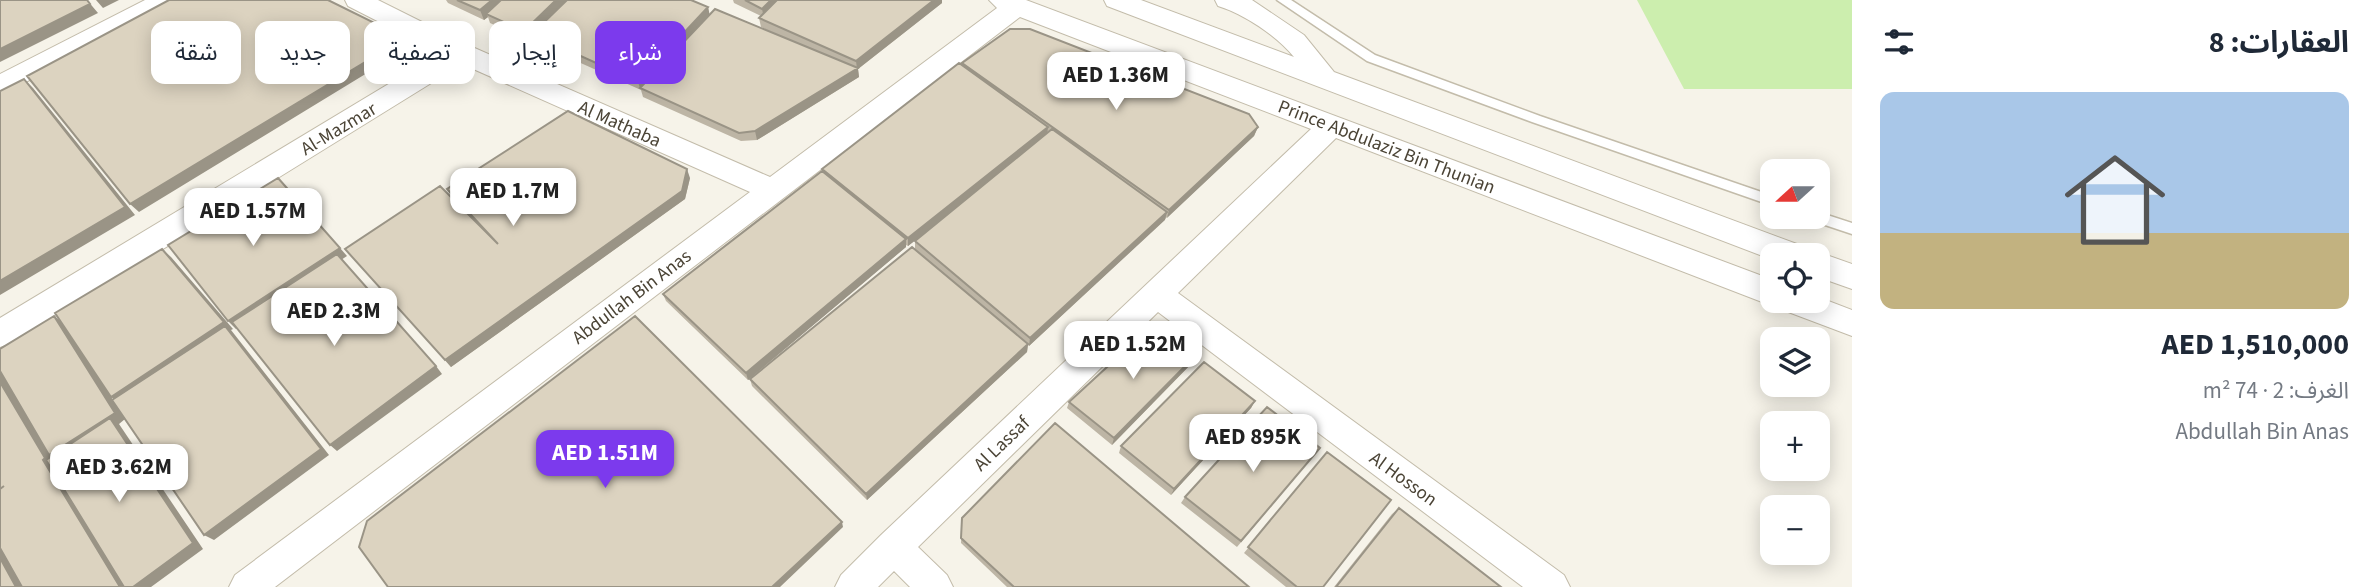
<!DOCTYPE html>
<html lang="ar">
<meta charset="utf-8">
<style>
:root{--surface:#fff;--page:#f2f2f3;--text:#1f2937;--muted:#747a83;--line:#e0e1e3;--accent:#7c3aed}
body{margin:0;font-family:"Source Sans 3","Noto Sans Arabic",sans-serif;background:var(--page);color:var(--text);direction:rtl;height:100vh;display:flex;flex-direction:column;font-size:26px;white-space:nowrap}
*{box-sizing:border-box;margin:0}
p{font-size:23px;color:var(--muted)}
.icon{flex:none;width:38px;height:38px;fill:none;stroke:currentColor;stroke-width:2;stroke-linecap:round;stroke-linejoin:round}
.map{position:relative;flex:1;overflow:hidden;direction:ltr}
.drawer{display:flex;flex-direction:column;background:var(--surface);width:525px}
.drawer>*{flex:none}
.hud{position:absolute;left:21px;top:21px;width:665px;height:63px;direction:rtl;display:flex;gap:14px}
.needle{width:46px;rotate:249deg}
.buttons{position:absolute;left:1760px;top:159px;display:grid;gap:14px}
.buttons a{display:grid;place-items:center;width:70px;height:70px;border-radius:14px;background:var(--surface);box-shadow:0 4px 18px #0003;font-size:35px}
.price{position:absolute;translate:-50% -60px;padding:0 16px;border-radius:14px;background:#fff;color:#222;font-size:23px;line-height:46px;filter:drop-shadow(0 2px 4px #0008)}
.price::after{content:'';position:absolute;left:50%;top:42px;width:21px;height:16px;margin-left:-10px;background:inherit;clip-path:polygon(0 0,100% 0,50% 100%)}
.price.active{background:var(--accent);color:#fff}
ul{padding:0;list-style:none}
li{display:grid;align-content:center;gap:14px;height:371px;padding:0 28px}
li+li{border-top:2px solid var(--line)}
li span{display:grid;place-items:center;height:217px;border-radius:14px;color:#555}
li>.icon{margin-inline-start:auto}
span .icon{width:126px;height:126px;fill:#fffc;stroke-width:1}
li b{font-size:30px}
h2{display:flex;justify-content:space-between;align-items:center;height:84px;padding:0 28px;font-size:30px}
.pill{padding:0 24px;border-radius:14px;background:var(--surface);box-shadow:0 4px 18px #0003;font-size:24px;line-height:63px}
.pill.active{background:var(--accent);color:#fff}
main{display:flex;flex:1;min-height:0}
.map>svg:first-child{display:block}
.green{fill:#cceeae}
.lines{fill:none;stroke-linecap:round;stroke-linejoin:round}
.service-casing{stroke:#c3bcaa;stroke-width:3}
.minor-casing{stroke:#c3bcaa;stroke-width:2}
.service{fill:#fff;fill-rule:evenodd}
.minor{fill:#fff;fill-rule:evenodd}
.wall{fill:#bdb5a5}
.shaded-wall{fill:#9a9486}
.building{fill:#dcd3c0;stroke:#9a9486;stroke-width:2}
.labels{text-anchor:middle;stroke-width:5;stroke-linejoin:round;paint-order:stroke}
.street-label{font-size:19px;fill:#4b4436;stroke:#fff}
</style>
<main>
<section class="drawer">
<h2>العقارات: 8<svg class="icon" aria-label="filters" viewBox="0 0 24 24"><path d="M4 7h16M4 17h16"/><circle cx="9" cy="7" r="2"/><circle cx="15" cy="17" r="2"/></svg></h2>
<ul>
<li><span style="background:linear-gradient(#a9c7e8 65%,#c2b280 0)"><svg class="icon" aria-label="home" viewBox="0 0 24 24"><path d="M3 11l9-7 9 7M6 9v11h12V9"/></svg></span><div><b>AED 1,510,000</b><p>الغرف: 2 · 74 m²</p><p>Abdullah Bin Anas</p></div></li>
</ul>
</section>
<div class="map">
<svg width="1852" height="587" viewBox="0 0 1852 587">
<rect width="100%" height="100%" fill="#f6f3e9"/>
<path class="green" d="M1637,0H1852V89H1684Z"/>
<g class="lines">
<g class="service-casing">
<path id="service" d="M1277,0H1291L1375,55L1540,116L1773,196V206L1532,122L1367,61Z
M1818,212L1852,223V234L1813,221L1811,217H1818Z"/>
</g>
<g class="minor-casing">
<path id="minor" d="M145,0H178L175,6L0,95V74Z
M345,0H378L470,46L770,177L997,8L989,0H1026L1773,280V301H1818V297L1852,310V336L1783,310L1780,303L1773,306L1762,302L1336,138L1178,293L1564,575L1570,587H1523L1158,312L918,547L947,575L953,587H910L894,571L878,587H835L841,575L881,535L1311,129L1020,17L275,587H229L235,575L750,192L462,64L11,343L0,347V318L440,53L348,6Z
M1104,0H1141L1294,57C1277,36 1244,14 1218,6L1215,0H1252L1304,35L1334,72L1805,247L1809,255L1818,252L1852,264V289L1818,277V256H1773V260L1107,6Z"/>
</g>
<use href="#service" class="service"/>
<use href="#minor" class="minor"/>
</g>
<path class="wall" d="M446,0H691L708,7L709,14L780,36L761,27L759,18L761,16L734,3L733,0H942V3L858,69L859,77L757,140L741,141L643,97L641,90L536,43L532,36L528,40L490,23L488,17L484,20L448,3Z
M962,63L1258,127L1254,136L1029,346L1028,345L1027,352L867,500L752,386L750,379L915,249V241L931,228L908,246L906,245V247L748,380L666,301L663,294L823,172L822,169L962,66Z
M690,178L685,199L451,367L345,249L467,214L452,197L447,189Z
M1193,362L1112,445L1067,408L1069,402Z
M1255,401L1251,408L1171,495L1119,453L1121,446Z
M1320,448L1237,547L1181,503L1185,497Z
M1327,452L1323,587H1286L1244,553Z
M1399,508L1501,587H1334L1392,514Z
M962,518L1249,587H1007L961,543Z"/>
<path class="shaded-wall" d="M87,0L98,13L0,62V49Z
M96,0H119L103,8Z
M492,0H506L486,14L488,17L484,20L480,10Z
M556,0H569L532,34V36L528,40L524,31Z
M771,0H782L764,18L762,9Z
M934,0H942V3L858,69L859,77L757,140L755,131L857,69L856,61Z
M708,7L710,16L640,88L638,82Z
M397,34L402,43V49L395,56L139,212L130,204Z
M24,79L33,88L135,215L0,295V281Z
M1048,127L1047,136L908,246V238Z
M1258,127L1254,136L1167,218L1169,210Z
M687,169L690,178L685,199L451,367L445,360Z
M1167,212L1165,220L1029,346L1030,338Z
M906,239V247L748,380L746,373Z
M340,248L347,256L236,329L228,321Z
M162,249L171,257L233,329L231,330L329,455L214,540L204,535L121,404L111,397Z
M54,316L65,324L125,419L119,424L203,549L151,587H120L43,460L0,382V369Z
M1028,344L1027,352L867,500L866,494Z
M1196,355L1193,362L1112,445L1114,438Z
M436,366L442,374L337,451L330,445Z
M1255,401L1251,408L1171,495L1174,489Z
M842,522L843,527L780,587H772Z
M0,541L26,587H16L0,558Z"/>
<path class="building" d="M0,0H87L90,4L0,49Z
M169,0H328L397,34V40L390,47L130,204L27,76Z
M457,0H492L480,10Z
M501,0H556L524,31L486,14Z
M567,0H691L708,7L638,82L532,34Z
M745,0H771L762,9Z
M777,0H934L856,61L759,18Z
M715,9L858,68L755,131L739,133L640,88Z
M1010,29H1030L1249,114L1258,127L1169,210L962,63Z
M959,63L1048,127L908,238L822,169Z
M24,79L125,207L0,281V91Z
M568,111L687,169L682,191L445,360L345,249L440,186L498,244L447,189Z
M1052,129L1167,212L1030,338L915,241Z
M822,171L906,239L746,373L663,294Z
M278,178L340,248L228,321L168,245Z
M912,247L1028,344L866,494L750,379Z
M162,249L224,322L111,397L55,313Z
M337,254L436,366L330,445L232,322Z
M54,316L115,413L49,455L0,371V349Z
M635,316L842,522L772,587H388L359,547L367,521Z
M225,326L321,449L204,535L112,400Z
M1157,330L1170,334L1196,355L1114,438L1069,402L1143,334Z
M1204,362L1255,401L1174,489L1121,446Z
M0,382L45,458L43,460L120,587H22L0,548V489L4,486L0,489Z
M1267,407L1320,448L1241,541L1185,497Z
M110,418L193,543L133,587H124L46,460Z
M1055,423L1249,587H1014L961,538L962,518Z
M1327,452L1391,500L1323,587H1297L1248,547Z
M1399,508L1501,587H1336Z
M0,558L16,587H0Z"/>
<g class="labels">
<g class="street-label">
<text transform="translate(620 123) rotate(24)" y="7">Al Mathaba</text>
<text transform="translate(338 128) rotate(-31)" y="7">Al-Mazmar</text>
<text transform="translate(1387 146) rotate(21)" y="7">Prince Abdulaziz Bin Thunian</text>
<text transform="translate(631 296) rotate(-37)" y="7">Abdullah Bin Anas</text>
<text transform="translate(1001 443) rotate(-44)" y="7">Al Lassaf</text>
<text transform="translate(1404 478) rotate(36)" y="7">Al Hosson</text>
</g>
</g>
</svg>
<div class="buttons">
<a><svg class="needle" viewBox="-14 -14 28 28"><path d="M0-13l5 13h-10z" fill="#e53935"/><path d="M0 13l5-13h-10z" fill="#747a83"/></svg></a>
<a><svg class="icon" aria-label="locate" viewBox="0 0 24 24"><circle cx="12" cy="12" r="6"/><path d="M12 2v4M12 18v4M2 12h4M18 12h4"/></svg></a>
<a><svg class="icon" aria-label="layers" viewBox="0 0 24 24"><path d="M12 4l9 5-9 5-9-5zM3 14l9 5 9-5"/></svg></a>
<a>+</a>
<a>−</a>
</div>
<b class="price" style="left:1116px;top:112px">AED 1.36M</b>
<b class="price" style="left:513px;top:228px">AED 1.7M</b>
<b class="price" style="left:253px;top:248px">AED 1.57M</b>
<b class="price" style="left:334px;top:348px">AED 2.3M</b>
<b class="price" style="left:1133px;top:381px">AED 1.52M</b>
<b class="price" style="left:1253px;top:474px">AED 895K</b>
<b class="price active" style="left:605px;top:490px">AED 1.51M</b>
<b class="price" style="left:119px;top:504px">AED 3.62M</b>
<div class="hud">
<a class="pill active">شراء</a>
<a class="pill">إيجار</a>
<a class="pill">تصفية</a>
<a class="pill">جديد</a>
<a class="pill">شقة</a>
</div>
</div>
</main>
